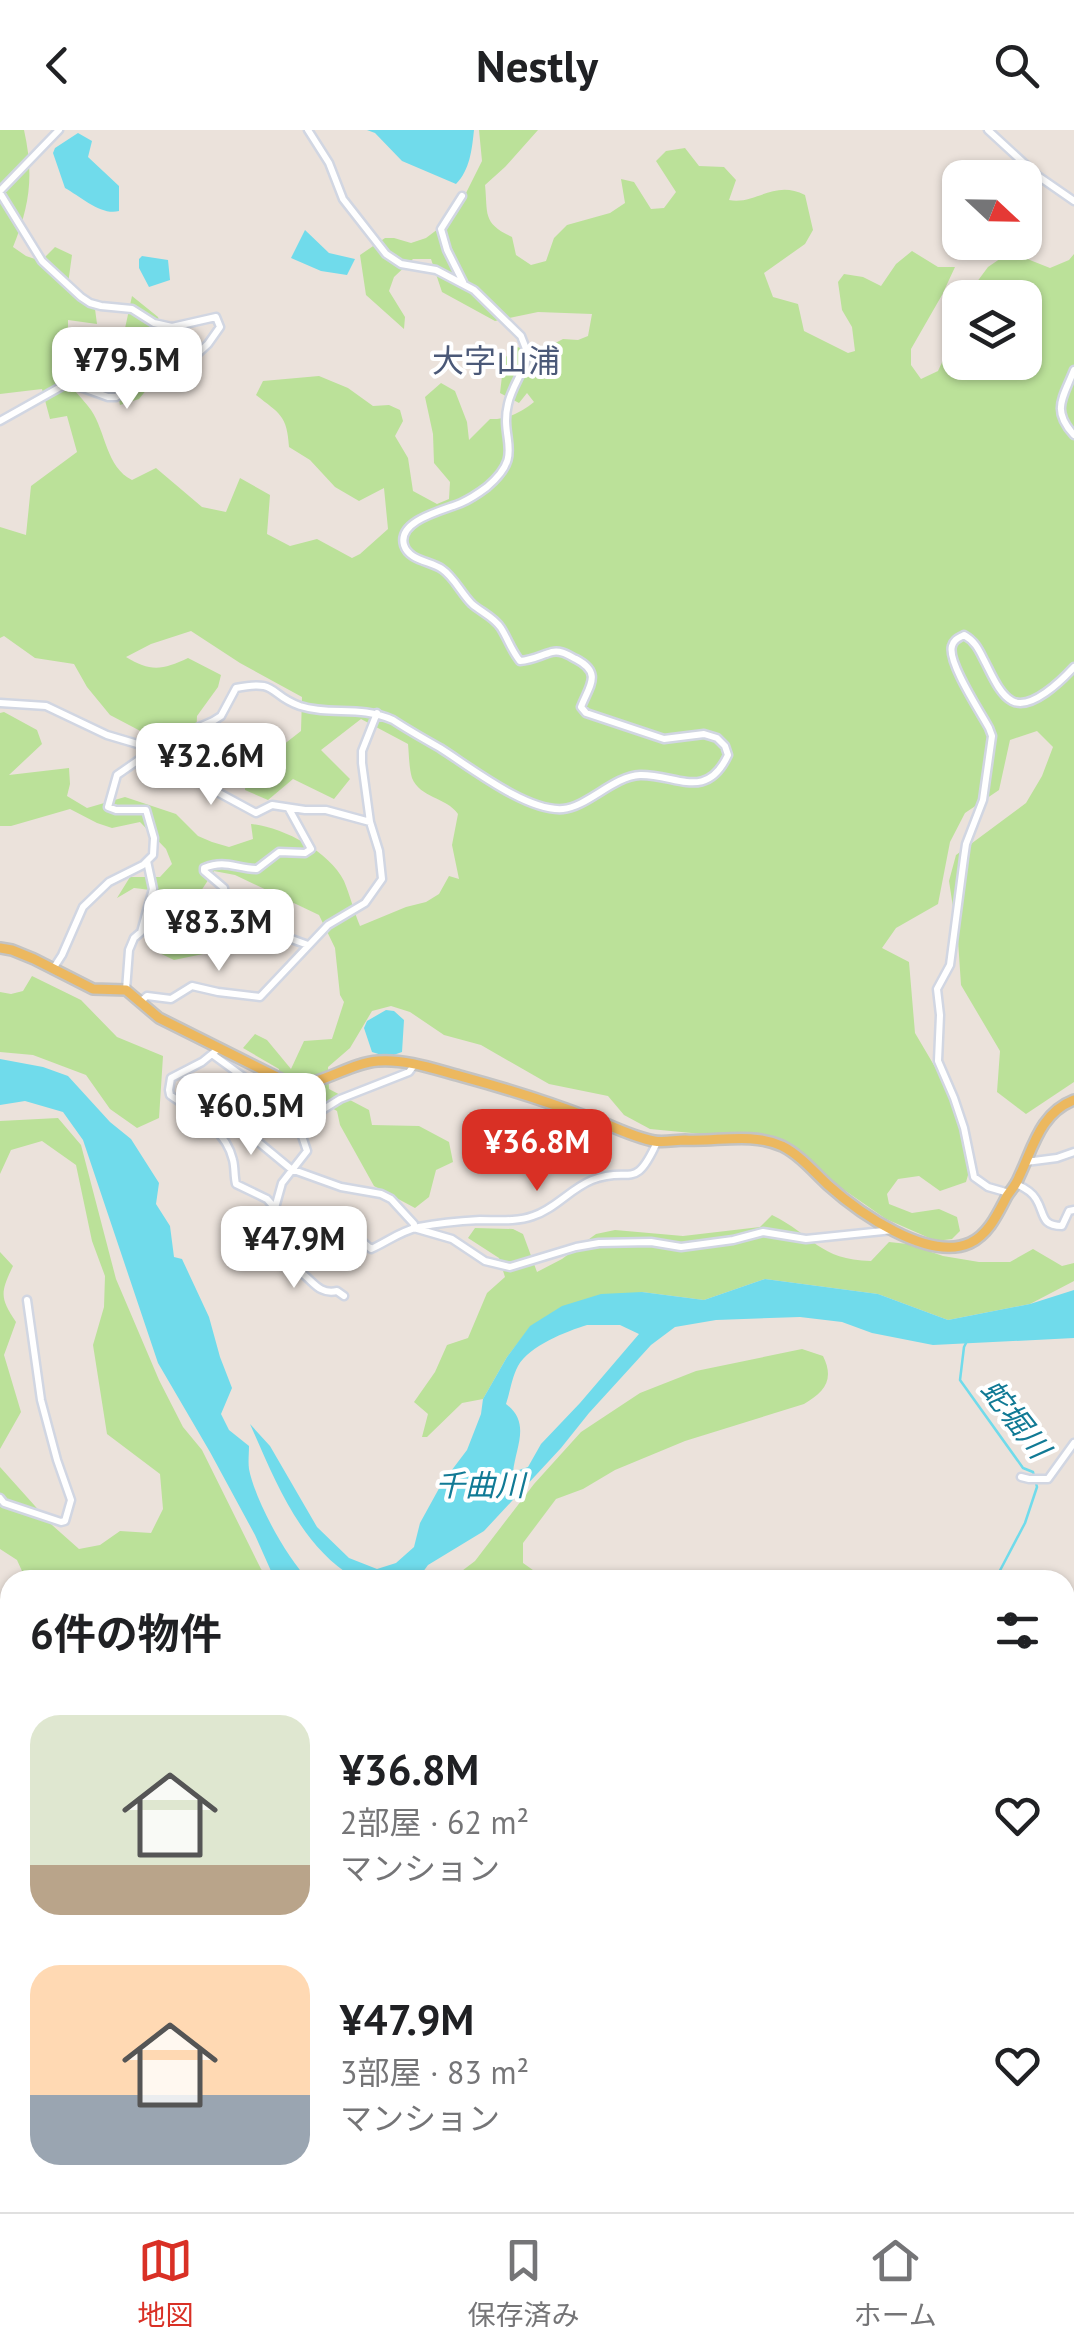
<!DOCTYPE html>
<html lang="ja">
<meta charset="utf-8">
<style>
:root{--surface:#fff;--page:#f2f2f2;--text:#202124;--muted:#757577;--line:#e0e0e0;--accent:#d93025}
body{margin:0;font-family:"PT Sans","Noto Sans JP",sans-serif;background:var(--page);color:var(--text);height:100vh;display:flex;flex-direction:column;font-size:38px;white-space:nowrap}
*{box-sizing:border-box;margin:0}
p{font-size:32px;color:var(--muted)}
.icon{flex:none;width:55px;height:55px;fill:none;stroke:currentColor;stroke-width:2;stroke-linecap:round;stroke-linejoin:round}
.map{position:relative;flex:1;overflow:hidden}
.details{position:absolute;left:0px;top:1440px;width:1075px;height:642px;display:flex;flex-direction:column;background:var(--surface);border-radius:30px 30px 0 0;box-shadow:0 2px 8px #0004}
.details>*{flex:none}
.needle{width:65px;rotate:112deg}
.buttons{position:absolute;left:942px;top:30px;display:grid;gap:20px}
.buttons a{display:grid;place-items:center;width:100px;height:100px;border-radius:20px;background:var(--surface);box-shadow:0 2px 8px #0004;font-size:50px}
.price{position:absolute;translate:-50% -85px;padding:0 22px;border-radius:20px;background:#fff;color:#222;font-size:32px;line-height:65px;filter:drop-shadow(0 2px 5px #0008)}
.price::after{content:'';position:absolute;left:50%;top:60px;width:30px;height:22px;margin-left:-15px;background:inherit;clip-path:polygon(0 0,100% 0,50% 100%)}
.price.on{background:var(--accent);color:#fff}
ul{padding:0;list-style:none}
li{display:flex;align-items:center;gap:30px;height:250px;padding:0 30px}
li span{display:grid;place-items:center;flex:none;width:280px;height:200px;border-radius:30px;color:#555}
li>.icon{margin-inline-start:auto}
span .icon{width:120px;height:120px;fill:#fffc;stroke-width:1}
li b{font-size:42px}
h2{display:flex;justify-content:space-between;align-items:center;height:120px;padding:0 30px;font-size:42px}
header{display:flex;justify-content:space-between;align-items:center;height:130px;padding:0 30px;background:var(--surface);font-size:45px;font-weight:700}
.menu{display:flex;justify-content:space-around;align-items:center;height:140px;border-top:2px solid var(--line);background:var(--surface);font-size:28px;color:var(--muted)}
.menu a{display:grid;justify-items:center;gap:5px}
.menu .on{color:var(--accent)}
.map>svg:first-child{display:block}
.green{fill:#bbe199}
.water{fill:#70dbeb;fill-rule:evenodd}
.lines{fill:none;stroke-linecap:round;stroke-linejoin:round}
.stream{stroke:#70dbeb;stroke-width:2.5}
.minor-casing{stroke:#d1d6e2;stroke-width:11}
.major-casing{stroke:#c3c3c3;stroke-width:14}
.minor{stroke:#fff;stroke-width:6}
.major{stroke:#ecb85f;stroke-width:9}
.rail-casing{stroke:#9ea4b3;stroke-width:6}
.rail{stroke:#fff;stroke-width:2.5;stroke-dasharray:8;stroke-linecap:butt}
.labels{text-anchor:middle;stroke-width:8;stroke-linejoin:round;paint-order:stroke}
.water-label{font-size:30px;font-style:italic;fill:#117a95;stroke:#fff}
.quarter-label{font-size:32px;fill:#4b5978;stroke:#fff}
</style>
<header><svg class="icon" aria-label="back" viewBox="0 0 24 24"><path d="M15 5l-7 7 7 7"/></svg>Nestly<svg class="icon" aria-label="search" viewBox="0 0 24 24"><circle cx="10" cy="10" r="6"/><path d="M15 15l6 6"/></svg></header>
<div class="map">
<svg width="1074" height="2082" viewBox="0 0 1074 2082">
<rect width="100%" height="100%" fill="#ebe2db"/>
<path class="green" d="M0,0H24C34,45 30,75 13,117L26,126L41,131L55,117L72,125L67,161L95,179L97,194L68,190V201L85,209L105,203H124L132,166L158,187L166,209L160,243L139,269L120,275L115,250L108,242L66,229L61,241C70,258 81,266 91,280C106,302 106,337 132,350L156,338L202,377L226,382L240,348L270,365L267,404L290,416L317,409L352,428L360,424L388,399L384,358L359,371L335,357L310,330L289,317C287,285 280,284 256,265L263,251L319,246L348,258L373,276L389,275L400,280L403,291L395,306L408,328L413,361L437,374L449,369L450,352L434,333L433,304L425,267L441,253L455,261L467,292L469,310L490,289C506,290 522,282 534,272L527,263L519,273L500,263L504,229L515,217L542,220L563,209L578,210L588,206L592,184L538,182L495,191L442,162L431,129H413L394,147L389,161L405,187L404,199L366,165L360,125L385,108H394L411,113L426,108L454,87L482,31L479,0H538L505,37L485,55C488,84 482,93 512,107L516,125L531,135L546,131L554,108L567,95L610,83L625,73L621,49L634,52L651,79L664,78L676,62L656,31L666,21L685,18L699,36L724,37L736,50L729,70C756,75 774,49 805,65L813,100L805,114L764,143L773,167L798,174L804,201L848,223L855,221L852,197L842,180L838,152L844,144L863,147L881,156L896,134L912,121L938,137H955L942,165L911,219V235L921,249L938,241L960,193V232H1025V168L967,167L968,164L988,137L1010,122L1050,138L1069,130L1074,124V952L1026,984L997,962L1000,921L961,855L958,810L949,751L956,725L1026,673L1042,646L1053,617L1037,601L1010,610L999,660L965,683L950,712L938,774L896,798L882,818L909,832L915,903L958,976L974,1024L966,1052L940,1061L919,1046L898,1049L887,1064L889,1074L912,1083L939,1079L957,1087L960,1101L952,1109L936,1111L886,1089L837,1055L799,1021L775,1007L723,1006L650,999L624,985L608,966L549,954L481,915L444,905L410,882L391,876L372,881L350,918L328,937L329,959L369,980L372,995L419,996L449,1012L453,1032L436,1040L429,1067L415,1078L374,1056L340,995L337,981L318,970L296,973L283,967L280,960L279,939L243,918L255,904L267,910L291,939L304,911L332,909L344,872L340,865L335,818L319,785L235,745L214,741L201,761L202,774L232,793L241,809L222,810L203,824L174,830L151,819L146,813L159,761L134,758L117,768L130,747H160L172,734L166,719L140,692L112,698L97,693L70,679L11,696H0V583L4,582L37,600L42,614L9,645L69,638L70,654L67,666L87,678L125,667L176,684L198,706L212,712L229,717L253,709L251,694C282,697 329,721 344,751C350,765 354,782 360,796L406,777L426,772L439,764L449,746L459,749L452,715L458,684C446,667 420,668 412,648C409,638 409,624 408,614L361,589L321,620L350,649L334,669L293,649L268,670L245,660L246,644L255,621L283,615L301,601L302,567L240,533L191,501L151,514L126,527C150,542 163,540 188,528L221,545L218,557L197,586L196,611L202,614L208,636L196,642L186,625L110,585L87,557L74,534L35,528L4,506L0,508V397L26,405L31,356L77,322L67,286L50,289L42,259L0,264Z
M32,846L81,870L117,907L163,926L159,988L137,998L110,979L86,945L33,925L0,922V862L11,864L23,861Z
M58,988L81,1015L116,1149L159,1250L183,1297L202,1320L261,1439L269,1450H26L17,1430L0,1419V1337L52,1395L79,1419L100,1415L120,1401L151,1403L163,1379L160,1344L107,1304L93,1215L104,1177L105,1146L92,1111L76,1035L42,1011L11,1020L0,1044V991Z
M772,1085C813,1105 819,1130 871,1131L889,1112L908,1114L943,1126L979,1132H1010L1033,1119L1062,1136L1074,1133V1151L1030,1174L948,1190L878,1164L765,1149L704,1170L642,1162L531,1196L507,1227L483,1269L462,1273L427,1307H422L428,1284L414,1272L435,1242L447,1215L468,1208L487,1163L505,1147L499,1128L468,1108L475,1098L513,1099L523,1104L537,1142L562,1129L596,1104L615,1100L683,1106L760,1097Z
M0,1122L13,1136C0,1163 0,1168 16,1192L4,1225L21,1282L0,1319Z
M802,1219L823,1226C835,1250 824,1262 804,1274L685,1311L615,1340L583,1359L556,1369L523,1413V1433L547,1450H450L475,1431L534,1354L581,1302L640,1263L696,1241Z
M686,2073V2072L781,2073L768,2082H686Z"/>
<path class="water" d="M367,0H474C472,19 470,40 456,54L402,31L375,3Z
M78,3L92,11L88,27L119,56V81C102,86 81,67 65,58L53,23L55,18Z
M305,100L329,123L355,129L347,145L321,141L291,128Z
M142,126L168,130L170,150L149,157L139,138V129Z
M386,880L394,881L404,890L402,922L388,927L372,922L364,898L367,891Z
M0,929L43,937L68,946L110,992L131,1009L159,1053L156,1074L170,1096L174,1127L182,1129L209,1187L220,1227L232,1258L221,1284L229,1300L249,1316C249,1323 248,1332 249,1339C255,1370 287,1429 309,1450H275L255,1405L210,1322L158,1233L83,1010L63,982L25,971L0,975Z
M765,1149L878,1164L948,1190L1030,1174L1074,1160V1208L933,1215L872,1203L842,1192L800,1187L716,1190L675,1197L651,1215L589,1283L561,1318L484,1401L428,1435L417,1450H350L353,1447C299,1414 275,1350 250,1294L270,1316L317,1397L349,1428L377,1439L396,1433L414,1417L420,1393L442,1353L467,1320L481,1284L483,1269L507,1227L530,1196L562,1176L601,1164L642,1162L704,1170ZM587,1195H620L639,1204L580,1273L541,1314L528,1337L513,1342C516,1316 531,1293 506,1274C510,1262 512,1247 518,1236C529,1216 567,1201 587,1195Z"/>
<g class="lines">
<path class="stream" d="M967,1211L964,1217L960,1250L1023,1338L1033,1342L1037,1357L1025,1393L995,1450
M714,2072L716,2082"/>
<g class="minor-casing">
<path id="minor" d="M988,0L1038,46L1074,71
M0,61L59,0
M0,63L42,131L81,167L90,173L101,176L132,179L154,193L172,197L216,187L220,197L208,214L195,226L155,240L116,267H108L72,254L64,255L0,291
M462,66L441,99L447,120L463,152
M1074,240C1063,268 1051,280 1074,305
M0,573L46,576L107,605L151,618L178,630L184,644L256,683L272,675L305,680H326L370,692
M289,679L311,719L305,723L279,722L257,739C236,739 226,729 204,738V741L224,758L228,781L231,787L308,815
M53,839L62,825L83,777L109,752L143,735L153,725L154,708L146,680H116L108,677L117,645L140,629L151,618L213,591L221,586L236,558C279,549 268,565 300,576C332,586 359,575 393,590C408,600 424,609 440,618C470,637 527,682 563,679C587,677 614,646 640,645C676,644 706,672 728,625L725,616L717,608L704,604L664,609L586,583L581,577C589,556 603,543 576,529C568,525 561,520 552,522C541,525 533,530 520,531C511,520 508,509 501,498C494,487 481,482 472,474C461,463 454,447 442,439C431,431 409,431 404,415C397,390 445,380 461,373C470,369 479,363 487,357C526,324 499,311 508,274C512,256 524,242 528,224L521,206L474,160L436,140L401,134L386,124L343,69L329,33L308,0
M126,860L129,820L134,808L141,802L153,759L147,731
M141,871L147,866L171,869L192,856L218,862L260,867L328,795L365,773L382,749L379,721L370,692L362,633V621L377,583
M218,919L202,932L171,948L169,960L170,965C194,982 226,999 233,1030C235,1038 234,1046 236,1054L267,1069L275,1078L282,1101L291,1113L300,1142C313,1150 318,1165 337,1161L344,1166
M212,924L290,981L296,988L307,1021L282,1053L275,1078
M291,981L319,982L340,969L409,942L415,934
M217,1000H233L251,1006L291,1039L341,1057L381,1064L391,1069L414,1094V1098L452,1109L485,1131L510,1137L576,1117L599,1113L651,1112L681,1117L733,1110L763,1102L806,1109L893,1100
M1026,1032L1057,1028L1074,1022
M1016,1054C1023,1057 1032,1062 1036,1069C1045,1083 1040,1096 1062,1096L1069,1081L1074,1080
M1009,1063L988,1057L974,1047L964,998L954,968L938,931L940,885L937,859L950,835L964,728L966,714L983,670L992,606L989,598C981,583 947,532 952,516C954,509 959,508 964,505C975,511 979,520 984,530C991,543 999,564 1012,571C1031,581 1062,550 1074,537
M289,1111C319,1103 310,1108 335,1116L348,1103L354,1104L371,1119C387,1112 400,1101 419,1097C438,1093 460,1091 480,1090C497,1090 517,1092 533,1086C555,1079 570,1059 592,1050C631,1035 634,1063 657,1012
M1021,1347L1029,1349H1048L1074,1313
M0,1368L4,1373L61,1392L65,1391L71,1370L57,1330L41,1270L27,1170
M0,1547L10,1546
M1065,1555H1074
M0,1581L10,1599
M1065,1628L1074,1633
M1065,1777L1074,1767
M1066,1910L1074,1917
M0,1989L10,1984
M0,2028L9,2058
M1070,2035L1066,2021L1074,1963
M1065,2061L1074,2058
M297,2072L306,2082
M355,2072L366,2082
M409,2072L419,2080
M562,2072L574,2080L589,2082
M836,2072L838,2082
M1052,2072L1056,2082
M49,2082L52,2072
M609,2082L676,2072
M802,2082L803,2072
M1020,2082V2077L1031,2072"/>
</g>
<g class="major-casing">
<path id="major" d="M0,818L12,820L34,829L93,859L126,860L159,888L291,954C321,957 348,933 378,931C406,929 434,939 460,946C504,958 547,971 590,988C611,995 632,1007 654,1011C664,1013 675,1010 685,1010C717,1012 751,1002 782,1016C800,1025 814,1042 828,1055C858,1082 928,1132 970,1113C989,1104 998,1083 1007,1066C1011,1060 1016,1055 1019,1047C1033,1018 1040,983 1074,970
M0,1667L10,1669
M239,2072L247,2082"/>
</g>
<use href="#minor" class="minor"/>
<use href="#major" class="major"/>
<g class="rail-casing">
<path id="rail" d="M1065,2047L1074,2043
M963,2082L992,2072"/>
</g>
<use href="#rail" class="rail"/>
</g>
<g class="labels">
<g class="water-label">
<text transform="translate(1015 1289) rotate(52)" y="10">蛇堀川</text>
<text x="480" y="1366">千曲川</text>
</g>
<g class="quarter-label">
<text x="496" y="242">大字山浦</text>
</g>
</g>
</svg>
<div class="buttons">
<a><svg class="needle" viewBox="-14 -14 28 28"><path d="M0-13l5 13h-10z" fill="#e53935"/><path d="M0 13l5-13h-10z" fill="#757577"/></svg></a>
<a><svg class="icon" aria-label="layers" viewBox="0 0 24 24"><path d="M12 4l9 5-9 5-9-5zM3 14l9 5 9-5"/></svg></a>
</div>
<b class="price" style="left:127px;top:282px">¥79.5M</b>
<b class="price" style="left:211px;top:678px">¥32.6M</b>
<b class="price" style="left:219px;top:844px">¥83.3M</b>
<b class="price" style="left:251px;top:1028px">¥60.5M</b>
<b class="price on" style="left:537px;top:1064px">¥36.8M</b>
<b class="price" style="left:294px;top:1161px">¥47.9M</b>
<section class="details">
<h2>6件の物件<svg class="icon" aria-label="filters" viewBox="0 0 24 24"><path d="M4 7h16M4 17h16"/><circle cx="9" cy="7" r="2"/><circle cx="15" cy="17" r="2"/></svg></h2>
<ul>
<li><span style="background:linear-gradient(#dfe7d0 75%,#b9a48a 0)"><svg class="icon" aria-label="home" viewBox="0 0 24 24"><path d="M3 11l9-7 9 7M6 9v11h12V9"/></svg></span><div><b>¥36.8M</b><p>2部屋 · 62 m²</p><p>マンション</p></div><svg class="icon" aria-label="heart" viewBox="0 0 24 24"><path d="M12 20l-8-8c-3-5 5-10 8-4 3-6 11-1 8 4z"/></svg></li>
<li><span style="background:linear-gradient(#ffd9b3 65%,#9aa5b1 0)"><svg class="icon" aria-label="home" viewBox="0 0 24 24"><path d="M3 11l9-7 9 7M6 9v11h12V9"/></svg></span><div><b>¥47.9M</b><p>3部屋 · 83 m²</p><p>マンション</p></div><svg class="icon" aria-label="heart" viewBox="0 0 24 24"><path d="M12 20l-8-8c-3-5 5-10 8-4 3-6 11-1 8 4z"/></svg></li>
</ul>
</section>
</div>
<nav class="menu">
<a class="on"><svg class="icon" aria-label="map" viewBox="0 0 24 24"><path d="M3 6l6-2 6 2 6-2v14l-6 2-6-2-6 2zM9 4v14M15 6v14"/></svg>地図</a>
<a><svg class="icon" aria-label="saved" viewBox="0 0 24 24"><path d="M7 4h10v16l-5-4-5 4z"/></svg>保存済み</a>
<a><svg class="icon" aria-label="home" viewBox="0 0 24 24"><path d="M3 11l9-7 9 7M6 9v11h12V9"/></svg>ホーム</a>
</nav>
